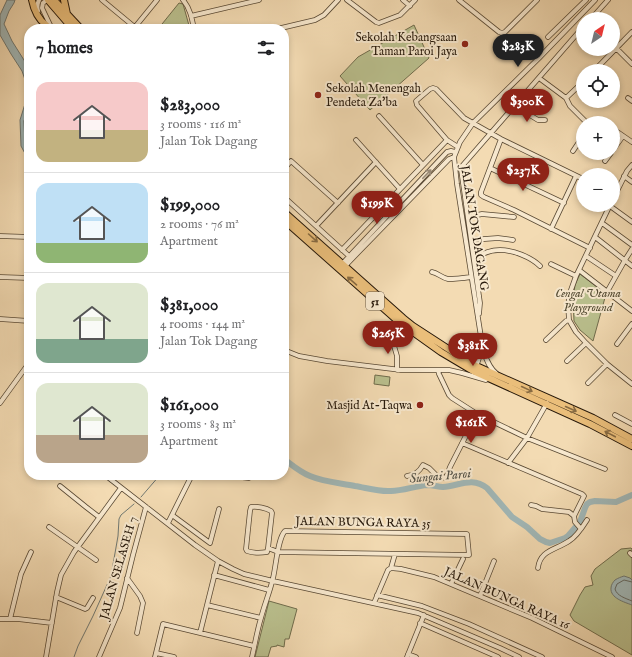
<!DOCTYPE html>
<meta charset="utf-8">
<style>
:root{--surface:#fff;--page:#f2f2f2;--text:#202124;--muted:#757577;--line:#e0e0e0;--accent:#8f2418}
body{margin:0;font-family:"IM FELL English",serif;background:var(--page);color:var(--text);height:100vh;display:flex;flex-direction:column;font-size:15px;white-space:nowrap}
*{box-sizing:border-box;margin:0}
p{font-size:13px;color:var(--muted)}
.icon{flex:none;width:22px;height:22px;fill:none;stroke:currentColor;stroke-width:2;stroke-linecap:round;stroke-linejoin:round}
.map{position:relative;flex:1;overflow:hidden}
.details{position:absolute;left:24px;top:24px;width:265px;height:456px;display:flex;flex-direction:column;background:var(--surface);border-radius:16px;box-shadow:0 2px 6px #0003}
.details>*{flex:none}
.needle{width:26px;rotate:35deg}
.controls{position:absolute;left:576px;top:12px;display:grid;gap:8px}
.controls a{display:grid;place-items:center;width:44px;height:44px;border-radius:50%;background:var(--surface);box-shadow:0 2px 6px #0003;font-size:20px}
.price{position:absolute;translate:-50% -34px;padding:0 9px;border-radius:14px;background:var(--accent);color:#fff;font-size:13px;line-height:26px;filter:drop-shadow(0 1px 2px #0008)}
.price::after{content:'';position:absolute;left:50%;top:24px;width:12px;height:9px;margin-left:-6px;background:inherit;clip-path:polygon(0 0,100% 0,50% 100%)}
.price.on{background:#222;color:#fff}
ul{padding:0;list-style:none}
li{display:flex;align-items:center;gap:12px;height:100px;padding:0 12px}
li+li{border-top:1px solid var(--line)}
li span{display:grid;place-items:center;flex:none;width:112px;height:80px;border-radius:12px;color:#555}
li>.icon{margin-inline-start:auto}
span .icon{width:48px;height:48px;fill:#fffc;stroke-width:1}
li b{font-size:17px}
h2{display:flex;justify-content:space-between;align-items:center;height:48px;padding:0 12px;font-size:17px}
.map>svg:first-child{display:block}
.green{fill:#bac08e;stroke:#706c4c}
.water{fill:#a1b8b8;stroke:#707872}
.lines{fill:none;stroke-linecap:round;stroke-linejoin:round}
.shore{stroke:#646861;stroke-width:1}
.stream{stroke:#707872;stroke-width:1}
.river{stroke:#a1b8b8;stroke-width:6}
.minor-casing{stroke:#594934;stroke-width:5.5}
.highway-casing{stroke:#26180a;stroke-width:8}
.minor{stroke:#f7e8ce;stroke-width:4}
.highway{stroke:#eabe7a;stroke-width:6}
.oneway{stroke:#998a76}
.oneway2{stroke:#886b42}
.poi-dot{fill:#8f2418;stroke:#f7e8ce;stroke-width:1.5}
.labels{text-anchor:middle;stroke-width:4;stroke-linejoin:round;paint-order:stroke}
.shield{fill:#f7e8ce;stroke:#655645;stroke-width:1}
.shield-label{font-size:11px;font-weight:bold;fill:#26180a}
.poi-label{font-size:12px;fill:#26180a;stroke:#f7e8ce;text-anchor:end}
.street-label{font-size:12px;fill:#26180a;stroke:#f7e8ce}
.park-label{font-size:12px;font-style:italic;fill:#524a32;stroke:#f7e8ce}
.water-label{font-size:13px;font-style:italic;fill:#515047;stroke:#f7e8ce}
</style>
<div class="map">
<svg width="632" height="657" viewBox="0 0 632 657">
<rect width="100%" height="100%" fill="#f3dbb3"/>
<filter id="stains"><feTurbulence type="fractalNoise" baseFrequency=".005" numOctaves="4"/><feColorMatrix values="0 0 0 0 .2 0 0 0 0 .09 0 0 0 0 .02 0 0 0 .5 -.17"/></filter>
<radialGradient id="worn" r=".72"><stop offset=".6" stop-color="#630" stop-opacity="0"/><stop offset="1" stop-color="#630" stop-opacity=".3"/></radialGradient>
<path class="green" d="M179,3L183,4L190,29H158Z
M414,25L429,58L370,110L340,76L358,57Z
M580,274L606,294L593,341L580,330L574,321L573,300L575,285Z
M375,375L390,377L389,386L374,384Z
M631,548L632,549V655L574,621L570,615L580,595L585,587L593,585L591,576L595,569L621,549Z
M269,601L297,609L289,639H285L284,647L277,645V646L271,647L268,657H255Z"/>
<path class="water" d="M7,0H15L14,3L9,11L4,24L12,41L29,68L28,136L29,161L21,146L20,120L29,91L22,71L11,54L0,35V15Z
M624,576L630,578L632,580V605C624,602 610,598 611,588C611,585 613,582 615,580C618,578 621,577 624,576Z"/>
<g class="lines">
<path class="shore" d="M29,105L24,121L25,145L29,153
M632,582L624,580L617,584L615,589C617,596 625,598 632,601"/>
<path class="stream" d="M141,497L160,475
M74,657L78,646L93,616L111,576L118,536L119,519L121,515L134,504"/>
<path class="river" d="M284,459C292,465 300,472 310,476C324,482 340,483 355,486C367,488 379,492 391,491C403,491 415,486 427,485C433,485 438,487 443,487C459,486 472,476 487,488L512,517L527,527L540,539L546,542L550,543L565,538L568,536L580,522L585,508L587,504L590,502L595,501L616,502L632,495"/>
<g class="minor-casing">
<path id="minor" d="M47,0L43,3L42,8L52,29
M102,0L137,29
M183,0C190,8 192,19 194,29
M347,0L376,22L379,23L400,15L415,0
M403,0L410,6
M459,0L499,32L502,33L505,32L537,0
M38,11C37,7 37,4 39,0
M191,16L259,0
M591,19L608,0
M135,27L157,0
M277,29L315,20L324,15L338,0
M548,37L586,0
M616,48L632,64
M594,71L632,32
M539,78L566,98L570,106L585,121
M566,98L583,82
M628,98L632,101
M515,106L538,120H545
M379,116L423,165
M613,129L632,142
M501,139L481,192V195L484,197L514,210L590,248
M356,140L400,189
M458,147L447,140L417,105L416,101L430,89L433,88L436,89L464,118L501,139L583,179
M613,150L623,136
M573,151L583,136
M605,161L611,153
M490,168L564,203
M284,169L291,161L338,203
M624,176L632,182
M284,197L349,256
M613,199L627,171L632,165
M610,205L576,276L571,290L568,304L569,320L576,332L586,343L607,364L632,384
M610,206L632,222
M468,217L482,214L514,217
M602,223L632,245
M316,226L376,162
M551,229L576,176
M0,236L29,237
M595,237L632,266
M471,240L498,238L513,240
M342,250L447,140
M586,256L616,276
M474,259C481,254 491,250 500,250C513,250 531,257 540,266
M342,264L447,152L451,151L455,152
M551,264L576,276
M345,266L449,159L454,157
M579,270L632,311
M432,272C438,273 442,278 448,279C455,279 464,278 471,277
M0,277L29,278
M607,292L625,260L632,249
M479,314L480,303L461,169L463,165L583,27
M0,319L29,321
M392,339L397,356V370
M546,340L566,321L569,320
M617,344L632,324
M482,348C486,357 488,367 496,373
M284,350L299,356L327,361L401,370H449L462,373L486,380
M457,353C468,355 474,351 481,343
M567,361L586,343
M473,366L478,351L481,346
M476,367L481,352V337L457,184L454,157L460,142L473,123L539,58L595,0
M438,370L439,374L449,395L452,398L477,414L527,438L605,469
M588,383L607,364
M0,403L29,363
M615,415L632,424
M462,443L582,494L584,496L574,516
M508,463L527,438L547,403
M105,475L195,545L218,561L233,569L244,574L273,581L418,613L500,648L519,657
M223,475L249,478
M407,476C415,475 419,472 423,465L429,468L437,476L446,478L450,467L477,414
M60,486L86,507L99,517
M531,505L536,506L542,509L569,512L574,516L575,522L581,529
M172,515L210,543L219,509
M168,523L191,477L193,475
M49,527L96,560
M630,553L632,555
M391,568L401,569L434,577L532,618L612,657
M538,568C540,550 556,550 569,541C576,537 582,528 587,520
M214,575L269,590
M127,578L140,596L143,603L137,633
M451,584L463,559
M377,595L422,606L469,624L542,657
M480,596L494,561
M56,597L85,609L87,608L93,598
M374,603L388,570L391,568L395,554
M207,605L261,618
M0,619H18L52,623
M10,619L21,574L31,552
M420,623L498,657
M200,633L218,561
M156,653L174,657
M408,654L416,657
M46,657L57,592L61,575L74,552L121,488
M99,657L120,608L133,555L146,507
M155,657L163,624L254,646
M252,657C255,644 257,631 261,618C264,606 269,594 272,582C276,570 277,539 285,531L467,534L469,555L278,552L268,548L272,513L271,511C266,508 257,506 251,507L250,511L246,549L247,551C253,553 261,553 267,552L268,548
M407,657L424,615"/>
</g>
<g class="highway-casing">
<path id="highway" d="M32,0C34,10 38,19 46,25
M48,0L73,29
M54,0L81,29
M64,0L67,14
M284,212L403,318L413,326L453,352L474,365L593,418L632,439
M284,220L399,322L441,352L473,371L590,424L632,446"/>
</g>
<use href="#minor" class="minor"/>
<use href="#highway" class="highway"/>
</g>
<defs><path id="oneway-shaft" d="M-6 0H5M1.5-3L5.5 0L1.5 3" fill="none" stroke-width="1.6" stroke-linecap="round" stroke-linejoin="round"/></defs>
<use class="oneway" href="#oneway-shaft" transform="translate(427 174) rotate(-46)"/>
<g class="oneway2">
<use href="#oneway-shaft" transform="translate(313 238) rotate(42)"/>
<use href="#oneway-shaft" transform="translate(352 281) rotate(-139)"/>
<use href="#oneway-shaft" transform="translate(527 389) rotate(25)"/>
<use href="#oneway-shaft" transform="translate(571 409) rotate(24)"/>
<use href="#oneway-shaft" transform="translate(610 434) rotate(-152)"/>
</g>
<g class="poi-dot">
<circle cx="465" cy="44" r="4"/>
<circle cx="318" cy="95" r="4"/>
<circle cx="420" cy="405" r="4"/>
</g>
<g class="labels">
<rect class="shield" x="366" y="292" width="18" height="18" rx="3"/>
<g class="shield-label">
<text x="375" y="305">51</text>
</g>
<g class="poi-label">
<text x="457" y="41">Sekolah Kebangsaan<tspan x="457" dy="14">Taman Paroi Jaya</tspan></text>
<text x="326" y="92" text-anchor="start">Sekolah Menengah<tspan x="326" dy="14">Pendeta Za'ba</tspan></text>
<text x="412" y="409">Masjid At-Taqwa</text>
</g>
<g class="street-label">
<text transform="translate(475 228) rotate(81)" y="4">JALAN TOK DAGANG</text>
<text transform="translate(363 522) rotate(1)" y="4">JALAN BUNGA RAYA 35</text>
<text transform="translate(118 568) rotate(-74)" y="4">JALAN SELASEH 7</text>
<text transform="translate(507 598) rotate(24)" y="4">JALAN BUNGA RAYA 16</text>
</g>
<g class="park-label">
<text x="588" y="297">Cengal Utama<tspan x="588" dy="14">Playground</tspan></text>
</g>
<g class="water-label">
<text transform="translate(440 475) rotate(-5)" y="5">Sungai Paroi</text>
</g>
</g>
<rect width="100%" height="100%" filter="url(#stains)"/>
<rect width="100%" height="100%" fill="url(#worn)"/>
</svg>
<div class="controls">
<a><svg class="needle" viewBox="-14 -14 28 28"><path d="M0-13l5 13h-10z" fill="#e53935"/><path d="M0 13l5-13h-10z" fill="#757577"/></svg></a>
<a><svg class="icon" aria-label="locate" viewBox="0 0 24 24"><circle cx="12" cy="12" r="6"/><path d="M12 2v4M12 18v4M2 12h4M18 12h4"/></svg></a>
<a>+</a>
<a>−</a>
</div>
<b class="price on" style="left:518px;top:68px">$283K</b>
<b class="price" style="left:527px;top:123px">$300K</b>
<b class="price" style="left:523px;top:192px">$237K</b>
<b class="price" style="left:377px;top:225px">$199K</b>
<b class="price" style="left:388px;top:355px">$265K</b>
<b class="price" style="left:473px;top:367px">$381K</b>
<b class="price" style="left:471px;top:444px">$161K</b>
<section class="details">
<h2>7 homes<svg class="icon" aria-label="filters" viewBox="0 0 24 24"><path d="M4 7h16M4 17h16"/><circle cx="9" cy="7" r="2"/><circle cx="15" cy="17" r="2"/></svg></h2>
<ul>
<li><span style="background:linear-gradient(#f6c9c9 60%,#c2b280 0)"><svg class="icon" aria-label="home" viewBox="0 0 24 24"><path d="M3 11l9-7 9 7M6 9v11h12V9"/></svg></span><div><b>$283,000</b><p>3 rooms · 116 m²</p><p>Jalan Tok Dagang</p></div></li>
<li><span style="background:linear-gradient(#bfe0f5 75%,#8fb573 0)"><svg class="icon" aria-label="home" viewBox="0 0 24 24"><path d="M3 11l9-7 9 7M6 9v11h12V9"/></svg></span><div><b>$199,000</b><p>2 rooms · 76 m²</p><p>Apartment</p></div></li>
<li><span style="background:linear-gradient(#dfe7d0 70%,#7fa58c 0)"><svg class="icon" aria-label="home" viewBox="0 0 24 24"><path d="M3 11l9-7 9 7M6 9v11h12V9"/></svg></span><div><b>$381,000</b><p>4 rooms · 144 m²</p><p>Jalan Tok Dagang</p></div></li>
<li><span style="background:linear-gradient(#dfe7d0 65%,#b9a48a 0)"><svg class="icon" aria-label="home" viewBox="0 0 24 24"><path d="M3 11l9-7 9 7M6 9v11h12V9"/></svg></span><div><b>$161,000</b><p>3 rooms · 83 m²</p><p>Apartment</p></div></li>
</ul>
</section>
</div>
